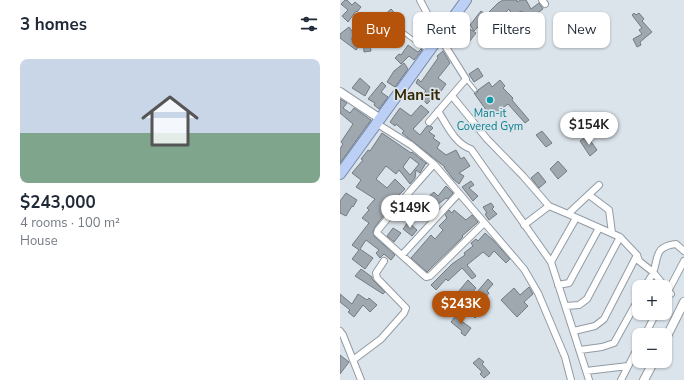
<!DOCTYPE html>
<meta charset="utf-8">
<style>
:root{--surface:#fff;--page:#f6f6f7;--text:#1f2937;--muted:#747a83;--accent:#b45309}
body{margin:0;font-family:"Nunito Sans",sans-serif;background:var(--page);color:var(--text);height:100vh;display:flex;flex-direction:column;font-size:15px;white-space:nowrap}
*{box-sizing:border-box;margin:0}
p{font-size:13px;color:var(--muted)}
.icon{flex:none;width:22px;height:22px;fill:none;stroke:currentColor;stroke-width:2;stroke-linecap:round;stroke-linejoin:round}
.map{position:relative;flex:1;overflow:hidden}
.drawer{display:flex;flex-direction:column;background:var(--surface);width:340px}
.drawer>*{flex:none}
.top-card{position:absolute;left:12px;top:12px;width:272px;height:36px;display:flex;gap:8px}
.buttons{position:absolute;left:292px;top:280px;display:grid;gap:8px}
.buttons a{display:grid;place-items:center;width:40px;height:40px;border-radius:8px;background:var(--surface);box-shadow:0 1px 3px #0004;font-size:20px}
.price{position:absolute;translate:-50% -34px;padding:0 9px;border-radius:14px;background:#fff;color:#222;font-size:13px;line-height:26px;filter:drop-shadow(0 1px 2px #0008)}
.price::after{content:'';position:absolute;left:50%;top:24px;width:12px;height:9px;margin-left:-6px;background:inherit;clip-path:polygon(0 0,100% 0,50% 100%)}
.price.active{background:var(--accent);color:#fff}
ul{padding:0;list-style:none}
li{display:grid;align-content:center;gap:8px;height:212px;padding:0 20px}
li span{display:grid;place-items:center;height:124px;border-radius:8px;color:#555}
li>.icon{margin-inline-start:auto}
span .icon{width:72px;height:72px;fill:#fffc;stroke-width:1}
li b{font-size:17px}
h2{display:flex;justify-content:space-between;align-items:center;height:48px;padding:0 20px;font-size:17px}
.chip{padding:0 14px;border-radius:8px;background:var(--surface);box-shadow:0 1px 3px #0004;font-size:14px;line-height:36px}
.chip.active{background:var(--accent);color:#fff}
main{display:flex;flex:1;min-height:0}
.map>svg:first-child{display:block}
.building{fill:#9fa7af;stroke:#737b82;fill-rule:evenodd}
.lines{fill:none;stroke-linecap:round;stroke-linejoin:round}
.service-casing{stroke:#939ba3;stroke-width:5}
.minor-casing{stroke:#939ba3;stroke-width:8}
.tertiary-casing{stroke:#939ba3;stroke-width:10}
.trunk-casing{stroke:#7688a7;stroke-width:12}
.service{stroke:#fff;stroke-width:3}
.minor{stroke:#fff;stroke-width:6}
.tertiary{stroke:#fff;stroke-width:8}
.trunk{stroke:#bcd0f6;stroke-width:10}
.culture-dot{fill:#0f9aa8;stroke:#dbe3eb;stroke-width:1.5}
.labels{text-anchor:middle;stroke-width:3.5;stroke-linejoin:round;paint-order:stroke}
.culture-label{font-size:11px;fill:#0d838f;stroke:#dbe3eb}
.district-label{font-size:15px;font-weight:bold;fill:#342800;stroke:#dbe3eb}
</style>
<main>
<section class="drawer">
<h2>3 homes<svg class="icon" aria-label="filters" viewBox="0 0 24 24"><path d="M4 7h16M4 17h16"/><circle cx="9" cy="7" r="2"/><circle cx="15" cy="17" r="2"/></svg></h2>
<ul>
<li><span style="background:linear-gradient(#c9d6e8 60%,#7fa58c 0)"><svg class="icon" aria-label="home" viewBox="0 0 24 24"><path d="M3 11l9-7 9 7M6 9v11h12V9"/></svg></span><div><b>$243,000</b><p>4 rooms · 100 m²</p><p>House</p></div></li>
</ul>
</section>
<div class="map">
<svg width="344" height="380" viewBox="0 0 344 380">
<rect width="100%" height="100%" fill="#dbe3eb"/>
<path class="building" d="M5,0H7L12,5L15,2L21,7L17,12L16,11L8,22L2,16L8,10L1,4Z
M163,0H177V2L181,0H186L191,9L199,3L203,9L188,20L182,11L172,15L169,9L160,18L158,17L147,31L140,25L134,31L130,25L141,11L146,15L158,3Z
M51,9L59,17L47,27L40,19Z
M294,13L296,15L299,13L304,19L302,21L312,32L300,42L301,45L297,47L293,39L302,34L299,30L302,28L292,15Z
M121,23L136,33L129,42L115,32Z
M9,27L15,35L11,39L13,40L12,42L19,46L16,50L0,38V34Z
M32,34V39L29,40L31,51L24,52L23,35Z
M68,45L78,52L81,49L82,50L74,60L69,56L61,64L55,58L59,54L61,55Z
M103,51L110,63L98,78L106,84L99,94L98,93L87,104L80,96L86,91L76,83L78,79L81,82L98,58L97,56Z
M64,63L68,69L55,87L47,82L54,71Z
M138,68L143,76L134,82L129,74Z
M20,78L30,87L25,96L12,88Z
M160,80L165,86L163,88L173,98L172,100L189,120L185,123L168,104L151,117L134,93H137L138,90L149,82L152,87Z
M42,82L46,86L41,92L48,97L39,109L34,105L35,103L28,99Z
M0,99L7,103L3,108L10,113L14,108L31,120L0,163V149L3,144L1,142L13,124L0,113Z
M81,105L89,112L73,129L80,135L87,126H91L93,128L89,132L95,136L93,138L100,143L97,148L106,155L116,150L121,159L124,157L130,166L119,173L124,176L119,184L113,179L104,167H105L62,133L64,131L56,124L55,126L50,122L60,108L71,116Z
M202,131L212,143L206,147L196,135Z
M42,133L71,153L72,152L87,164L86,163L80,173L76,170L75,178L70,184L59,170L56,174L46,166L36,179L47,188L55,179L65,189L54,200L55,202L43,214L44,215L35,227L33,232L34,236L55,255L51,260L44,254L40,258L36,253L39,250L26,240L20,249L33,258L25,269L12,259L19,250L12,245L29,223L22,218L29,210L27,208L35,199L16,187L21,180L12,173L23,160L21,159L28,150L30,151ZM70,157L79,164L70,175L63,167Z
M247,136L257,150L250,156L240,141Z
M218,161L227,171L218,179L210,169Z
M198,172L206,182L199,188L191,178Z
M131,181L134,185L129,188L138,196L133,201L122,187Z
M106,186L113,193L108,199L106,198L97,205L95,202L90,207L83,201L94,192L98,196Z
M6,193L17,200L13,207L12,206L6,216L0,213V201Z
M151,203L154,207L152,209L157,214L149,220L145,214L147,213L143,207Z
M109,210L112,213L114,210L126,220L132,215L138,222L122,236L123,237L87,272L71,258L91,235L95,239L103,230L99,226L107,218L105,215Z
M68,222L77,230L72,236L63,229Z
M53,228L61,233L54,242L47,236Z
M145,233L153,240L170,259L166,263L154,251L149,257L143,252L127,265L136,276L132,279L122,268L108,281L106,279L96,290L91,285L112,264L125,255L124,253L133,246L131,243L136,239L138,241Z
M21,269L32,277V279L45,292L43,294L15,276Z
M148,279L153,284L147,291L149,293L145,298L137,292Z
M128,280L136,288L127,299L118,292Z
M189,287L193,294L184,302L188,306L177,317L161,300L174,288L180,295Z
M110,292L116,297L106,309L99,303Z
M0,294L12,304L18,294L27,300L29,298L37,305L30,312L23,305L14,317L8,312L10,310L0,302Z
M129,300L134,304L133,305L140,311L135,318L130,313L131,312L124,305Z
M117,314L123,318L120,320L131,328L125,336L121,333L122,331L111,322Z
M0,355L9,362L0,374Z
M139,358L144,362L142,364L150,373L144,378L140,374L142,372L133,363Z"/>
<g class="lines">
<g class="service-casing">
<path id="service" d="M59,29L87,50
M126,79L135,90"/>
</g>
<g class="minor-casing">
<path id="minor" d="M80,0L99,36L126,79L89,122
M202,0L205,4
M112,96L147,139L183,176L209,206L228,214L280,237L297,255L299,261L313,272L331,294
M98,111C107,125 115,144 131,149L211,262L249,380
M36,123L71,145L94,164L184,269L198,293L225,357L231,380
M94,164L72,189L38,230L37,233L86,277L90,276L144,223
M249,195L269,210L272,233
M228,214L259,185
M184,225L209,206
M62,255L119,193
M211,262L236,218
M218,285L229,283L259,228
M305,287C307,282 311,278 313,273C319,256 314,247 336,244L344,251
M325,297L344,261
M226,306L239,305L247,299L280,237
M0,331L3,335L21,380
M234,331L255,326L264,319L297,255
M305,335L316,313
M240,350L262,347L274,343L299,298
M13,360L41,339L64,313L66,308L37,278L36,273L44,261
M246,371L288,366
M281,380L299,345"/>
</g>
<g class="tertiary-casing">
<path id="tertiary" d="M0,92L39,118
M325,340L344,302
M304,380L314,361"/>
</g>
<g class="trunk-casing">
<path id="trunk" d="M0,174C42,116 84,58 126,0"/>
</g>
<use href="#service" class="service"/>
<use href="#minor" class="minor"/>
<use href="#tertiary" class="tertiary"/>
<use href="#trunk" class="trunk"/>
</g>
<circle class="culture-dot" cx="150" cy="100" r="4"/>
<g class="labels">
<g class="culture-label">
<text x="150" y="117">Man-it<tspan x="150" dy="13">Covered Gym</tspan></text>
</g>
<g class="district-label">
<text x="77" y="100">Man-it</text>
</g>
</g>
</svg>
<div class="buttons">
<a>+</a>
<a>−</a>
</div>
<b class="price" style="left:249px;top:146px">$154K</b>
<b class="price" style="left:70px;top:229px">$149K</b>
<b class="price active" style="left:121px;top:325px">$243K</b>
<div class="top-card">
<a class="chip active">Buy</a>
<a class="chip">Rent</a>
<a class="chip">Filters</a>
<a class="chip">New</a>
</div>
</div>
</main>
